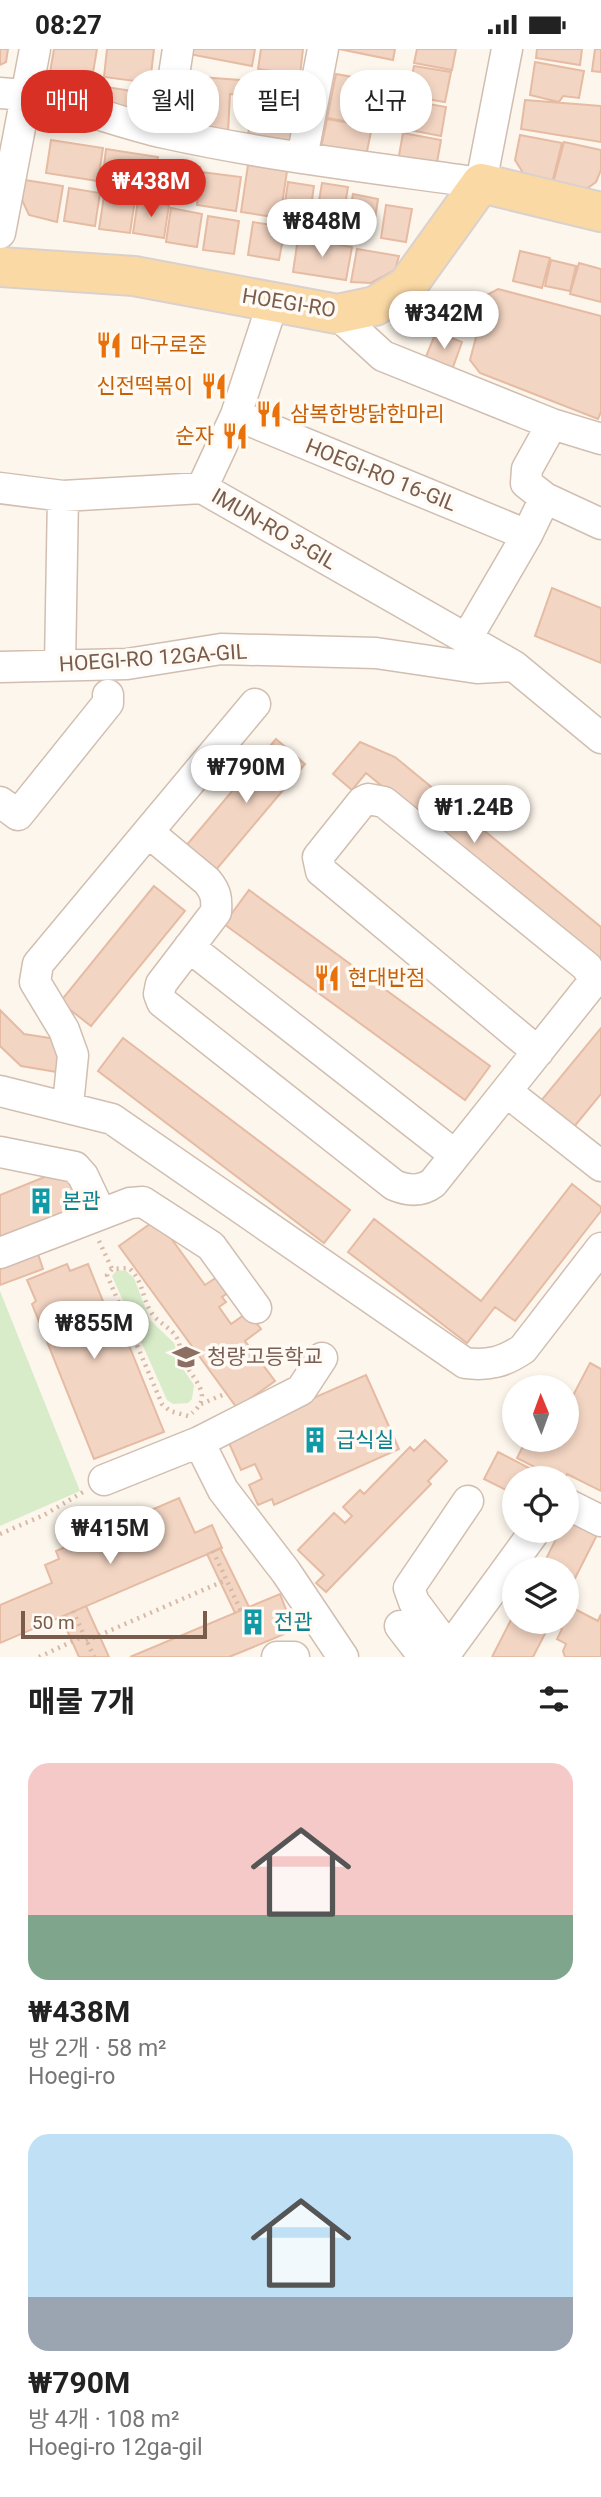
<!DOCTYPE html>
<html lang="ko">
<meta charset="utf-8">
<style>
:root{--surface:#fff;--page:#f6f6f6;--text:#222;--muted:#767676;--accent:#d93025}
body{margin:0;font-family:Roboto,"Noto Sans KR",sans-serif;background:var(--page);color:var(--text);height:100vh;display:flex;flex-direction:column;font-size:26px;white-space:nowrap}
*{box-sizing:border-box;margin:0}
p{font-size:23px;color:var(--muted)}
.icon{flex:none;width:38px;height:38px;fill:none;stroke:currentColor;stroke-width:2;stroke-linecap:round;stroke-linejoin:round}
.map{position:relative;height:1608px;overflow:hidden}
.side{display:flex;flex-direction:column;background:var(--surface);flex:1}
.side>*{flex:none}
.top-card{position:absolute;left:21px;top:21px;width:560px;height:63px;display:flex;gap:14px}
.needle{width:46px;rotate:359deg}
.fabs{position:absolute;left:502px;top:1326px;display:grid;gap:14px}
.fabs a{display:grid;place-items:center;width:77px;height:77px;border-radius:50%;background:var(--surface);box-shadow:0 4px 10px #0003;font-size:35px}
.scale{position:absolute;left:21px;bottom:18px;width:186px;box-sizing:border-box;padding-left:7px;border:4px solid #7a5c4d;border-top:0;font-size:19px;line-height:24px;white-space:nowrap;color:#7a5c4d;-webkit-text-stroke:5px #fffaf3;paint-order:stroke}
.price{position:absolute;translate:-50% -60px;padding:0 16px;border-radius:24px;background:#fff;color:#222;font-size:23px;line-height:46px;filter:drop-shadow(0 2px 4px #0008)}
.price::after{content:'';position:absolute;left:50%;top:42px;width:21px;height:16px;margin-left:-10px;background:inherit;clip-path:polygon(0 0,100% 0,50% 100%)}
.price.on{background:var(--accent);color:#fff}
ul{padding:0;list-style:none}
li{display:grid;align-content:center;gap:14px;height:371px;padding:0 28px}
li span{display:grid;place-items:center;height:217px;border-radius:21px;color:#555}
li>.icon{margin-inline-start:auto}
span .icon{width:126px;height:126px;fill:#fffc;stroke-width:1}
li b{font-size:30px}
h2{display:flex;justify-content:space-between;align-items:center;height:84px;padding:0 28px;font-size:30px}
.tag{padding:0 24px;border-radius:28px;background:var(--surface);box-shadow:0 4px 10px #0003;font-size:24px;line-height:63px}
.tag.on{background:var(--accent);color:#fff}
.status{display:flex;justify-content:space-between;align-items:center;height:49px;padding:0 35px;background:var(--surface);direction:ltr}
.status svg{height:19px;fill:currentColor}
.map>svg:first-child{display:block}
.green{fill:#d8ecc9}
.building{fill:#f3d5c3;stroke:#e6bba3;stroke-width:2}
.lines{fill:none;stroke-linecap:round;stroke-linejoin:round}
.minor-casing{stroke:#d1beb0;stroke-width:33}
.major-casing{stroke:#dad1cd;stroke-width:42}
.path{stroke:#d9b8a5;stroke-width:4.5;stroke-dasharray:2 5;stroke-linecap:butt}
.minor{stroke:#fff;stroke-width:30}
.major{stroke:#fbd9a5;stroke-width:38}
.labels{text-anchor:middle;stroke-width:7;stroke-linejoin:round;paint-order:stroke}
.street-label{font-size:21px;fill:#7a5c4d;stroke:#fffaf3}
.food-label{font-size:21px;fill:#c56008;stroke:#fffaf3;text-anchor:start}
.culture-label{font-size:21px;fill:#0d838f;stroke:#fffaf3;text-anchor:start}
.education-label{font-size:21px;fill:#785e54;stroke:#fffaf3;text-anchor:start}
</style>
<div class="status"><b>08:27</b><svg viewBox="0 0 49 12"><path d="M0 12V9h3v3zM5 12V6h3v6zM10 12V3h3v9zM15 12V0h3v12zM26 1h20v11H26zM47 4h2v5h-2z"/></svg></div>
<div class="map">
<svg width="601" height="1608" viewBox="0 0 601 1608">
<rect width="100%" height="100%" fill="#fdf6ec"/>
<path class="green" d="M117,1221L126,1222L134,1229L150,1271L174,1294L181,1317L194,1336L192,1350L188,1354L173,1355L167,1351L112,1227Z
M0,1242L80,1442L0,1477Z"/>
<path class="building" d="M0,0H8L6,13L0,16Z
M54,0H97L88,53L46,47Z
M107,0H154L150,34L104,28Z
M190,0H255L252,17L189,5Z
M261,0H303L300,26L258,20Z
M339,0H395L393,11Z
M417,0H456L452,21L414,14Z
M537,0H582L580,16L536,9Z
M595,0H601V23L592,22Z
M535,13L584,22L579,49L563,47L559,53L530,46Z
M414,17L451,23L445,53L408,47Z
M336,25L381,33L372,77L327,69Z
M186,27L240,31L238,46L230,45L228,83L185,77L186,70L180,69Z
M99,37L153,45L149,68L95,59Z
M253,39L302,47L294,95L248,88Z
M395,49L446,58L441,87L389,77Z
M525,51L601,57V93L521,80Z
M327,70L372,78L366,107L321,99Z
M403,84L441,91L436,119L398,112Z
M520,86L562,94L552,134L525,127L515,111Z
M51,91L103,99L98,132L46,124Z
M564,93L601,101V121L596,133L585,141L553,134Z
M106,100L158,108L153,141L102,134Z
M160,112L200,118L195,151L156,145Z
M248,116L287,122L280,169L241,163Z
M201,123L241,128L236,162L197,156Z
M25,131L63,137L57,173L29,166L22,151Z
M288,133L314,137L309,171L283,167Z
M322,134L348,138L341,180L315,176Z
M69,139L100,144L95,177L64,172Z
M353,145L378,150L373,183L347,179Z
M104,147L135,151L130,184L99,180Z
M138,151L169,156L164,189L133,184Z
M386,156L412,160L406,193L381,189Z
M171,159L202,165L197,198L166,193Z
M208,167L239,172L234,205L203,201Z
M253,173L285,178L279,211L248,206Z
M298,189L352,198L346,231L293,223Z
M357,200L399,207L395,221L371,234L351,233Z
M520,202L550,209L542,239L513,232Z
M551,211L576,217L570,242L545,237Z
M579,214L601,220V253L570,245Z
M498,240L601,267V363L598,370L480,324L470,311L487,246Z
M436,283L462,293L452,321L425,310Z
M552,539L601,559V614L535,587Z
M276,690L305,715L215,822L186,797Z
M360,693L395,708L601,878V918L366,724L352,741L333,725Z
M154,837L185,862L91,977L60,953Z
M249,841L490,1017L465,1051L224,875Z
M0,961L24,985L63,991L57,1023L21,1017L0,997Z
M601,979V1045L573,1079L540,1053Z
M123,989L350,1161L324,1194L98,1022Z
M69,1118L85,1159L0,1192V1146Z
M572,1135L601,1158V1162L515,1272L495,1258L467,1294L348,1203L374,1170L481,1252Z
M157,1170L205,1236L220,1226L232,1241L222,1248L226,1253L219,1258L231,1275L248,1263L261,1280L245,1292L275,1332L237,1359L119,1197Z
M38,1205L43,1220L0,1236V1220Z
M67,1215L70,1222L88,1215L117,1287L124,1284L164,1383L94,1410L32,1255L36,1252L27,1231Z
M590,1314L601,1320V1442L567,1425L565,1430H558L517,1409L526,1391L549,1394L567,1391V1358Z
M366,1326L399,1400L274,1456L272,1450L258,1456L249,1436L262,1430L255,1415L241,1421L229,1394L242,1388L238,1382Z
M425,1391L447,1412L428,1432L431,1435L326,1543L316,1534L324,1526L298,1501L334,1464L345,1474L352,1467L343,1458L360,1441L364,1445L410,1398L414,1402Z
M498,1403L550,1430H514V1445L484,1430Z
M179,1449L195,1484L212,1476L222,1499L0,1594V1556L52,1534L45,1516L59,1510L56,1502Z
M567,1469L599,1482L567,1545V1521H522L526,1512L541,1520L560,1482H567Z
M220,1499L249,1558L235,1564L207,1505Z
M514,1534V1556L506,1552Z
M280,1545L294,1581L251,1599L229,1608H130Z
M567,1556L598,1572L601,1565V1608H565L563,1602L566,1595L557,1590L562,1580L557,1577L559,1573H567Z
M86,1557L109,1608H79L61,1568Z
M514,1565V1573H551L533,1608H492Z"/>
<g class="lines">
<g class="minor-casing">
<path id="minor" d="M0,44C57,47 110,72 165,84C269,107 376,119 481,134L507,0
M165,84L178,0
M302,109L323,0
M0,184L35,0
M337,265L383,307L552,375L601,390
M236,366L527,486
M0,439L63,447L202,439L514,617L601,689
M202,439L236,366L273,253
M545,449L601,475
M467,589L527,486L545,449L526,434L527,420L552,375
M60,616L63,447
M0,618L127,615L221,600L376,604L477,619L514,617
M255,655L148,783L207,832C216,843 217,849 216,863L161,935L159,945L162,953L394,1136C408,1142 421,1143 433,1134L590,937L593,930L587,918L384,753L368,750L362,753L318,808L321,822L538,1003
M0,753L18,766L108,654V646
M189,898L455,1106
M0,1042L112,1070L465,1314C488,1317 504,1313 523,1300L601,1199
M507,1043L601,1117
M68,1056L73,1006L64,981L35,933L38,915L148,783
M0,1103L75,1118L83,1127L101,1165
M0,1204L130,1154L143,1153L211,1197L256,1259
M199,1393L223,1441L286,1523L343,1608
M104,1431L199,1393L301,1341L322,1309
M567,1455L601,1472
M400,1577L424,1608
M449,1600L414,1553L409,1539L468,1452
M277,1608H294
M443,1608L535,1482"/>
</g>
<g class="major-casing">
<path id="major" d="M0,218L134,227L337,265L375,257L407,237L481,134L601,163"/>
</g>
<path class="path" d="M99,1192L112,1220
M201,1355L227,1344
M188,1367L170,1362L162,1355L107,1226L112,1220L129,1219C144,1233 141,1247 151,1263C156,1272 168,1277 175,1286C181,1294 180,1304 184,1312C192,1330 215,1346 192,1364
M0,1485L44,1466L83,1443
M213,1502L241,1562
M73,1562L94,1608
M86,1592L226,1531
M39,1608L84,1587"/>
<use href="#minor" class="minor"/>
<use href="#major" class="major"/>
</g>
<defs>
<g id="restaurant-bare" transform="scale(2.1)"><path d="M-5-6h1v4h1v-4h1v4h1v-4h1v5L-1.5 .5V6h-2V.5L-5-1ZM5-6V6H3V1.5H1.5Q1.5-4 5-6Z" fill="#e8710a" stroke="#fffaf3" stroke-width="2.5" paint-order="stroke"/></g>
<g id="building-bare" transform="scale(2.1)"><path d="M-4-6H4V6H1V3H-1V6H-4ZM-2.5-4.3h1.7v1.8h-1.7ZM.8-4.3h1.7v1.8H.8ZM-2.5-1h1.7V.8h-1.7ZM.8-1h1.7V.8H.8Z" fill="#0f9aa8" stroke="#fffaf3" stroke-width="2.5" paint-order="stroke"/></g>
<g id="school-bare" transform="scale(2.1)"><path d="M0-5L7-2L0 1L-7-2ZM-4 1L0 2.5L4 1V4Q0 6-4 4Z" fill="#8d6e63" stroke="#fffaf3" stroke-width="2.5" paint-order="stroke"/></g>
</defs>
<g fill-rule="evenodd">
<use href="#restaurant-bare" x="109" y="296"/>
<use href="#restaurant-bare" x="214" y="337"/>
<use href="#restaurant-bare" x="269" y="365"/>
<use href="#restaurant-bare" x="235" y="387"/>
<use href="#restaurant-bare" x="327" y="929"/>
<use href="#building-bare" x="41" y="1152"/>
<use href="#school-bare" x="186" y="1308"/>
<use href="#building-bare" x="315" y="1391"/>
<use href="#building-bare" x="253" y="1573"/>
</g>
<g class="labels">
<g class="street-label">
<text transform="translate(289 254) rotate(9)" y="7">HOEGI-RO</text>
<text transform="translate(381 426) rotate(22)" y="7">HOEGI-RO 16-GIL</text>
<text transform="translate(274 480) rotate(30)" y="7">IMUN-RO 3-GIL</text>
<text transform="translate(153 609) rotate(-4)" y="7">HOEGI-RO 12GA-GIL</text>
</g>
<g class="food-label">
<text x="130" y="303">마구로준</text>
<text x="193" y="344" text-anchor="end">신전떡볶이</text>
<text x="290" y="372">삼복한방닭한마리</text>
<text x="214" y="394" text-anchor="end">순자</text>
<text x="348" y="936">현대반점</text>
</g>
<g class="culture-label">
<text x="62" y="1159">본관</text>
<text x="336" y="1398">급식실</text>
<text x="274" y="1580">전관</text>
</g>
<g class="education-label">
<text x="207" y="1315">청량고등학교</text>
</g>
</g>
</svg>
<div class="fabs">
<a><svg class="needle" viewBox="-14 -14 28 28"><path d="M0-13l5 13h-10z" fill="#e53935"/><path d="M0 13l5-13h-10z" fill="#767676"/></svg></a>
<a><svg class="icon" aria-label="locate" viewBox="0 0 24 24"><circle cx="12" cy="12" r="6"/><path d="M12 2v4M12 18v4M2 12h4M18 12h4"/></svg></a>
<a><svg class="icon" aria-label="layers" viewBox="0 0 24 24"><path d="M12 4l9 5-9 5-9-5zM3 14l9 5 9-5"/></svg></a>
</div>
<div class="scale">50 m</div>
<b class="price on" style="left:151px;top:170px">₩438M</b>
<b class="price" style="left:322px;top:210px">₩848M</b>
<b class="price" style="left:444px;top:302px">₩342M</b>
<b class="price" style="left:246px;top:756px">₩790M</b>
<b class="price" style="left:474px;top:796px">₩1.24B</b>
<b class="price" style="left:94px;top:1312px">₩855M</b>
<b class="price" style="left:110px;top:1517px">₩415M</b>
<div class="top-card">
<a class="tag on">매매</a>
<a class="tag">월세</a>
<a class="tag">필터</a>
<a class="tag">신규</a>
</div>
</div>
<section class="side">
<h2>매물 7개<svg class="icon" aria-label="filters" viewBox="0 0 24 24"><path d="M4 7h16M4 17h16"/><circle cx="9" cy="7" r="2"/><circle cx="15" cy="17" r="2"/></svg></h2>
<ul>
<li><span style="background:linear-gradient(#f6c9c9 70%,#7fa58c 0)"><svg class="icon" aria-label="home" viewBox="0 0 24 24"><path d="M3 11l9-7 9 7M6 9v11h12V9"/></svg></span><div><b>₩438M</b><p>방 2개 · 58 m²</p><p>Hoegi-ro</p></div></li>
<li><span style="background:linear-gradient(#bfe0f5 75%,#9aa5b1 0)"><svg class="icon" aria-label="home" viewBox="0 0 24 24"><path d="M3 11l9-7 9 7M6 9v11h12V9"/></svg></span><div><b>₩790M</b><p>방 4개 · 108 m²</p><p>Hoegi-ro 12ga-gil</p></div></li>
</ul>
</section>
